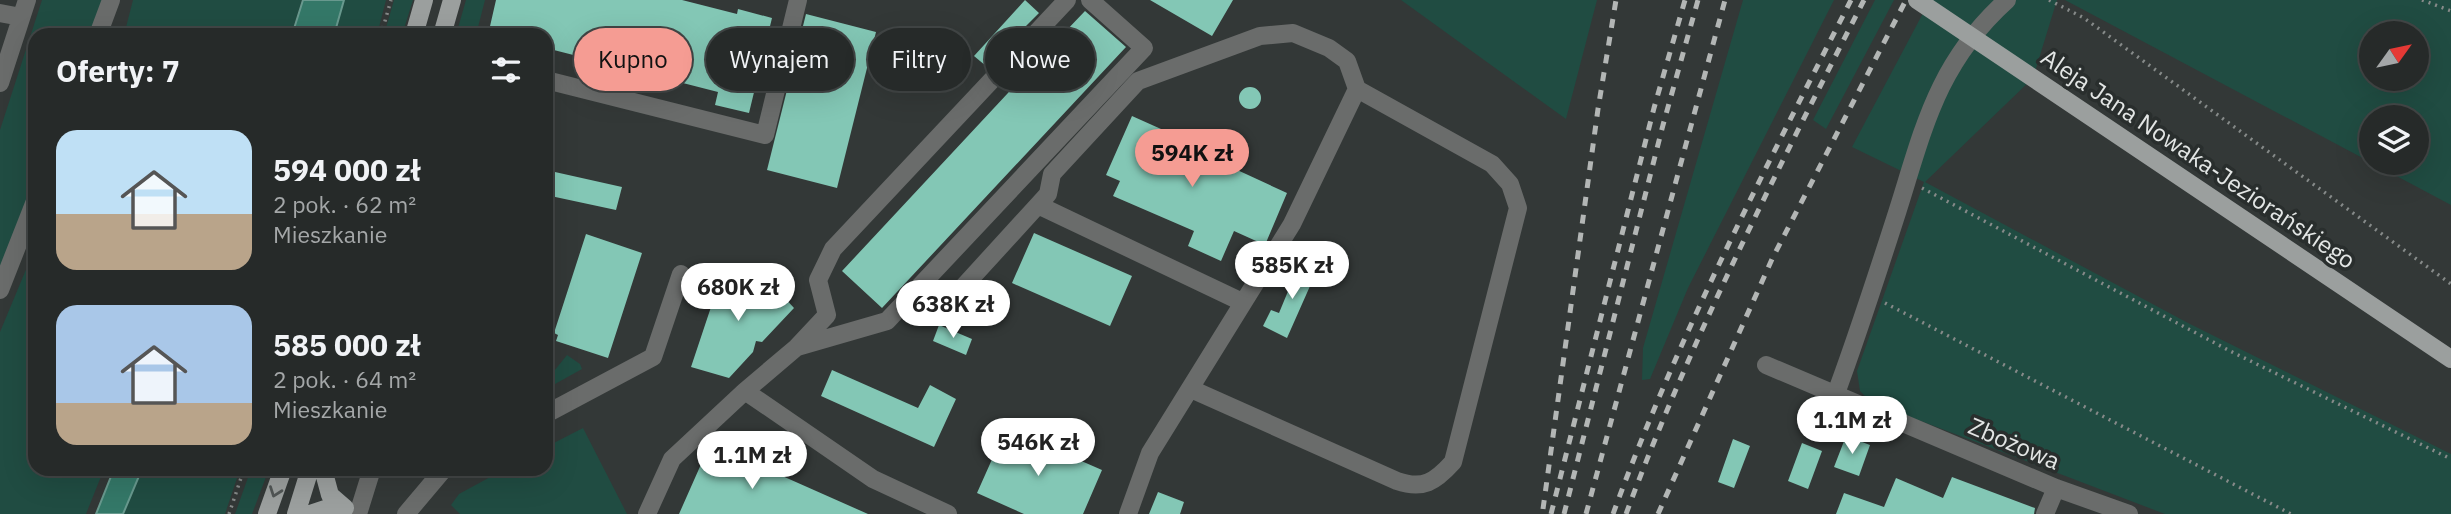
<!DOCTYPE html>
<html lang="pl">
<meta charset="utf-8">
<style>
:root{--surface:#262a29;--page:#2e3231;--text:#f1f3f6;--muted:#a4a7a8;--line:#424646;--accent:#f59c93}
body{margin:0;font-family:"IBM Plex Sans",sans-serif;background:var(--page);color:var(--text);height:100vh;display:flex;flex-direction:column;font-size:26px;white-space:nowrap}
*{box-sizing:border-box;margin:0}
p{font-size:23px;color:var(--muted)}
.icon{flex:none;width:38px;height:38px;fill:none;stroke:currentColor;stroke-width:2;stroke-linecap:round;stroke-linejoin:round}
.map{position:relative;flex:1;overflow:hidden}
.sheet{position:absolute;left:28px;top:28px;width:525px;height:448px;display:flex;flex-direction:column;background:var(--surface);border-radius:21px;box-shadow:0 7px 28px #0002,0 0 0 2px var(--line)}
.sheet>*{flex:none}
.top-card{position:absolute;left:574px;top:28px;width:665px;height:63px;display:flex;gap:14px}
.needle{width:46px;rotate:57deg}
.controls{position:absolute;left:2359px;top:21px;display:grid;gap:14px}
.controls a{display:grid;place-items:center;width:70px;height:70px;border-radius:50%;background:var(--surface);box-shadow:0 7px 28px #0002,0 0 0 2px var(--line);font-size:35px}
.price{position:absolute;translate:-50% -60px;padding:0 16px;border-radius:24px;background:#fff;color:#222;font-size:23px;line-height:46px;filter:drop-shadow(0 2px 4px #0008)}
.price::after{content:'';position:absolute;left:50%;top:42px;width:21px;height:16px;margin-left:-10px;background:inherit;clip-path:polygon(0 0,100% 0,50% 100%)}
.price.current{background:var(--accent);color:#111}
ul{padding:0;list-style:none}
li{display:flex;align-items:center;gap:21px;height:175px;padding:0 28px}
li span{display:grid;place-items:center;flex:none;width:196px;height:140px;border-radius:21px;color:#555}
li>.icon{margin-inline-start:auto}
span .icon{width:84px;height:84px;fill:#fffc;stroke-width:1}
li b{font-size:30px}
h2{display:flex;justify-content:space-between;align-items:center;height:84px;padding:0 28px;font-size:30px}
.pill{padding:0 24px;border-radius:32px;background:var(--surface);box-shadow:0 7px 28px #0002,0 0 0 2px var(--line);font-size:24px;line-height:63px}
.pill.current{background:var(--accent);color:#111}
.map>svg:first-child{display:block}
.green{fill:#204c42;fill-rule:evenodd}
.water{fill:#347868;stroke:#68998e;stroke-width:2}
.building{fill:#83c7b5}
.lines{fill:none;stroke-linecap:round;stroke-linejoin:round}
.path{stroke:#868a89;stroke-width:3.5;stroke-dasharray:2 5;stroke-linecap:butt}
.minor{stroke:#6a6c6b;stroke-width:18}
.major{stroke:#9b9f9e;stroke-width:18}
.rail{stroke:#b3b6b5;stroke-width:5;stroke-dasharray:9 9;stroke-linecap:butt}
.oneway{stroke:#515655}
.labels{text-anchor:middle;stroke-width:7;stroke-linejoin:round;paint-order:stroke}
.street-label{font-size:24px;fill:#e3e6e5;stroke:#292e2d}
</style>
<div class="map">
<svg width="2451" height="514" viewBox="0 0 2451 514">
<rect width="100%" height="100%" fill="#333837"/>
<path class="green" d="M42,0H103L91,35H35V182L0,271V130Z
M133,0H302L291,35H124Z
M344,0H386L377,35H334Z
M394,0H413L402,35H384Z
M466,0H485L476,35H456Z
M1401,0H1597L1566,119Z
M1743,0H1834L1688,288L1650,379L1642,380L1643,348Z
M1875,0H1894L1826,129L1813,120Z
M1930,0H2057L2033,78L1925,182L2188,323L2451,454V514H2165L1871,402L1860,391L1857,371L1924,182L1852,147Z
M2065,0H2451V205ZM2371,33H2417V79H2371ZM2371,117H2417V163H2371Z
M35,248V469H104L86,514H0V332Z
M567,355L580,364L582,369L546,389V381Z
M583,428L627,514H460L451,505L459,494L505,469H546V447Z
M142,469H240L225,514H123Z
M251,469H269L252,514H235Z"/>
<path class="water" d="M303,0H344L334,35H292Z
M114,469H142L123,514H96Z"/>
<path class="building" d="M496,0H682L737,14L738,9L772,18L749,113L715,105L718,92L546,48V35H488Z
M1025,0L1039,13L986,66L974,56Z
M1150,0H1233L1212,36Z
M1085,11L1126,47L882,308L842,271L1037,62L1031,55L1056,28L1063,34Z
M806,14L876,32L837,188L767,170Z
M1239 98a11 11 0 1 1 22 0a11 11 0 1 1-22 0Z
M1132,116L1199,146L1196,151L1287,193L1265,245L1234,231L1221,261L1188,246L1194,231L1113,196L1120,181L1106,175Z
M546,170L622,187L616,210L546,195Z
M1034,233L1132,276L1110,326L1012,283Z
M586,234L642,253L608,358L556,341L558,335L554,333Z
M1301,260L1318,268L1287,338L1263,326L1271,310L1279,313Z
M723,271L771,283L794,308L762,342L756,341L753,352L729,378L691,367Z
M939,325L972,339L966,355L933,341Z
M832,370L918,408L930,385L956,399L934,447L821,396Z
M1006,428L1102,470L1083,514H1024L977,493Z
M1846,436L1870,445L1859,476L1834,467Z
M1733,439L1750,446L1734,488L1718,482Z
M1802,443L1822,451L1808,489L1788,481Z
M710,444L868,514H679Z
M1952,477L2035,508L2034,514H1836L1844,493L1884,507L1896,478L1943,498Z
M1158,492L1184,502L1180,514H1149Z"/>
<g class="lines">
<path class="path" d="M2049,0L2084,18L2451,284
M2422,0L2451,11
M381,35L391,0
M1922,188L2230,351L2451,459
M1885,303L2291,514
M229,514L244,469"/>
<path class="minor" d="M0,13L21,17
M98,35L111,0
M546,80L765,135L798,0
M0,83L27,0
M0,290L35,201
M1242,302L1038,205L1048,194L1052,174L1138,81L1260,36L1293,33L1329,48L1347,61L1357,89
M943,309L1038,205
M797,347L827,315L818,280L833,249L1067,0
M1766,365L2056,488L2129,514
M745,391L797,347L887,321L1144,48L1090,0
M1835,396C1857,337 1876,278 1895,219C1923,132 1935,65 2007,0
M546,414L653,357L681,274
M358,514L372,469
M406,514L444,469
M647,514L672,459L745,391L873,479L948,514
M1128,514L1150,453L1292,224L1357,89L1492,164L1510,184L1518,208L1453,462C1435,482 1423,490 1397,481L1191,389
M2045,514L2056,488"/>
<path class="major" d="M1917,0L2451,359
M414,35L424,0
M442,35L452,0
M323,469L330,495L345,508
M267,514L283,469
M296,514L310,469
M310,514L328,508H345"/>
<path class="rail" d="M1543,509L1598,109L1616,0
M1551,514L1654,108L1685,0
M1564,514L1663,125L1698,0
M1586,514L1725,0
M1613,514C1678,336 1765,169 1851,0
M1626,514C1692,336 1778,169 1864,0
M1658,514L1773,257L1906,0"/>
</g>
<defs><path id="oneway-chevron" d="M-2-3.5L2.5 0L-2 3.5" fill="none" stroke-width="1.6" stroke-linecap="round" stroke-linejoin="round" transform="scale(1.75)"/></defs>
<use class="oneway" href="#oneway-chevron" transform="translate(275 492) rotate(110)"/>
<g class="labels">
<g class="street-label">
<text transform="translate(2198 159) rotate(34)" y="8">Aleja Jana Nowaka-Jeziorańskiego</text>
<text transform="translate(2014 444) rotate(23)" y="8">Zbożowa</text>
</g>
</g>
</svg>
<div class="controls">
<a><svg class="needle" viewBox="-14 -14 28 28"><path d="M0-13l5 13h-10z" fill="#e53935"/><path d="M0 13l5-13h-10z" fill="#a4a7a8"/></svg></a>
<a><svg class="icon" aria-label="layers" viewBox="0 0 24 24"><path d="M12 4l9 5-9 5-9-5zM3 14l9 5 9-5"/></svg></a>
</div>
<b class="price current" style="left:1192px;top:189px">594K zł</b>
<b class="price" style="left:1292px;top:301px">585K zł</b>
<b class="price" style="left:738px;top:323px">680K zł</b>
<b class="price" style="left:953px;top:340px">638K zł</b>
<b class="price" style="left:1852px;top:456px">1.1M zł</b>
<b class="price" style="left:1038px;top:478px">546K zł</b>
<b class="price" style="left:752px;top:491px">1.1M zł</b>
<div class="top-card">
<a class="pill current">Kupno</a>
<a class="pill">Wynajem</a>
<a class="pill">Filtry</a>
<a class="pill">Nowe</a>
</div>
<section class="sheet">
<h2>Oferty: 7<svg class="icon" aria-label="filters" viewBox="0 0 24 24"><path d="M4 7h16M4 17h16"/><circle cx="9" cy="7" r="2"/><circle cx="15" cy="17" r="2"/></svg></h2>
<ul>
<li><span style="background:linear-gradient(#bfe0f5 60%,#b9a48a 0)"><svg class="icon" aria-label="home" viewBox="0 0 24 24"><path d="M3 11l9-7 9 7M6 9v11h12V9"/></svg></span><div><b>594 000 zł</b><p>2 pok. · 62 m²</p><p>Mieszkanie</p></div></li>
<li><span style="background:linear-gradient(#a9c7e8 70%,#b9a48a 0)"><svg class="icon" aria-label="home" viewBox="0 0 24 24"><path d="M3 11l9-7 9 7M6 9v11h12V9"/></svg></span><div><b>585 000 zł</b><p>2 pok. · 64 m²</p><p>Mieszkanie</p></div></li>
</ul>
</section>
</div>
